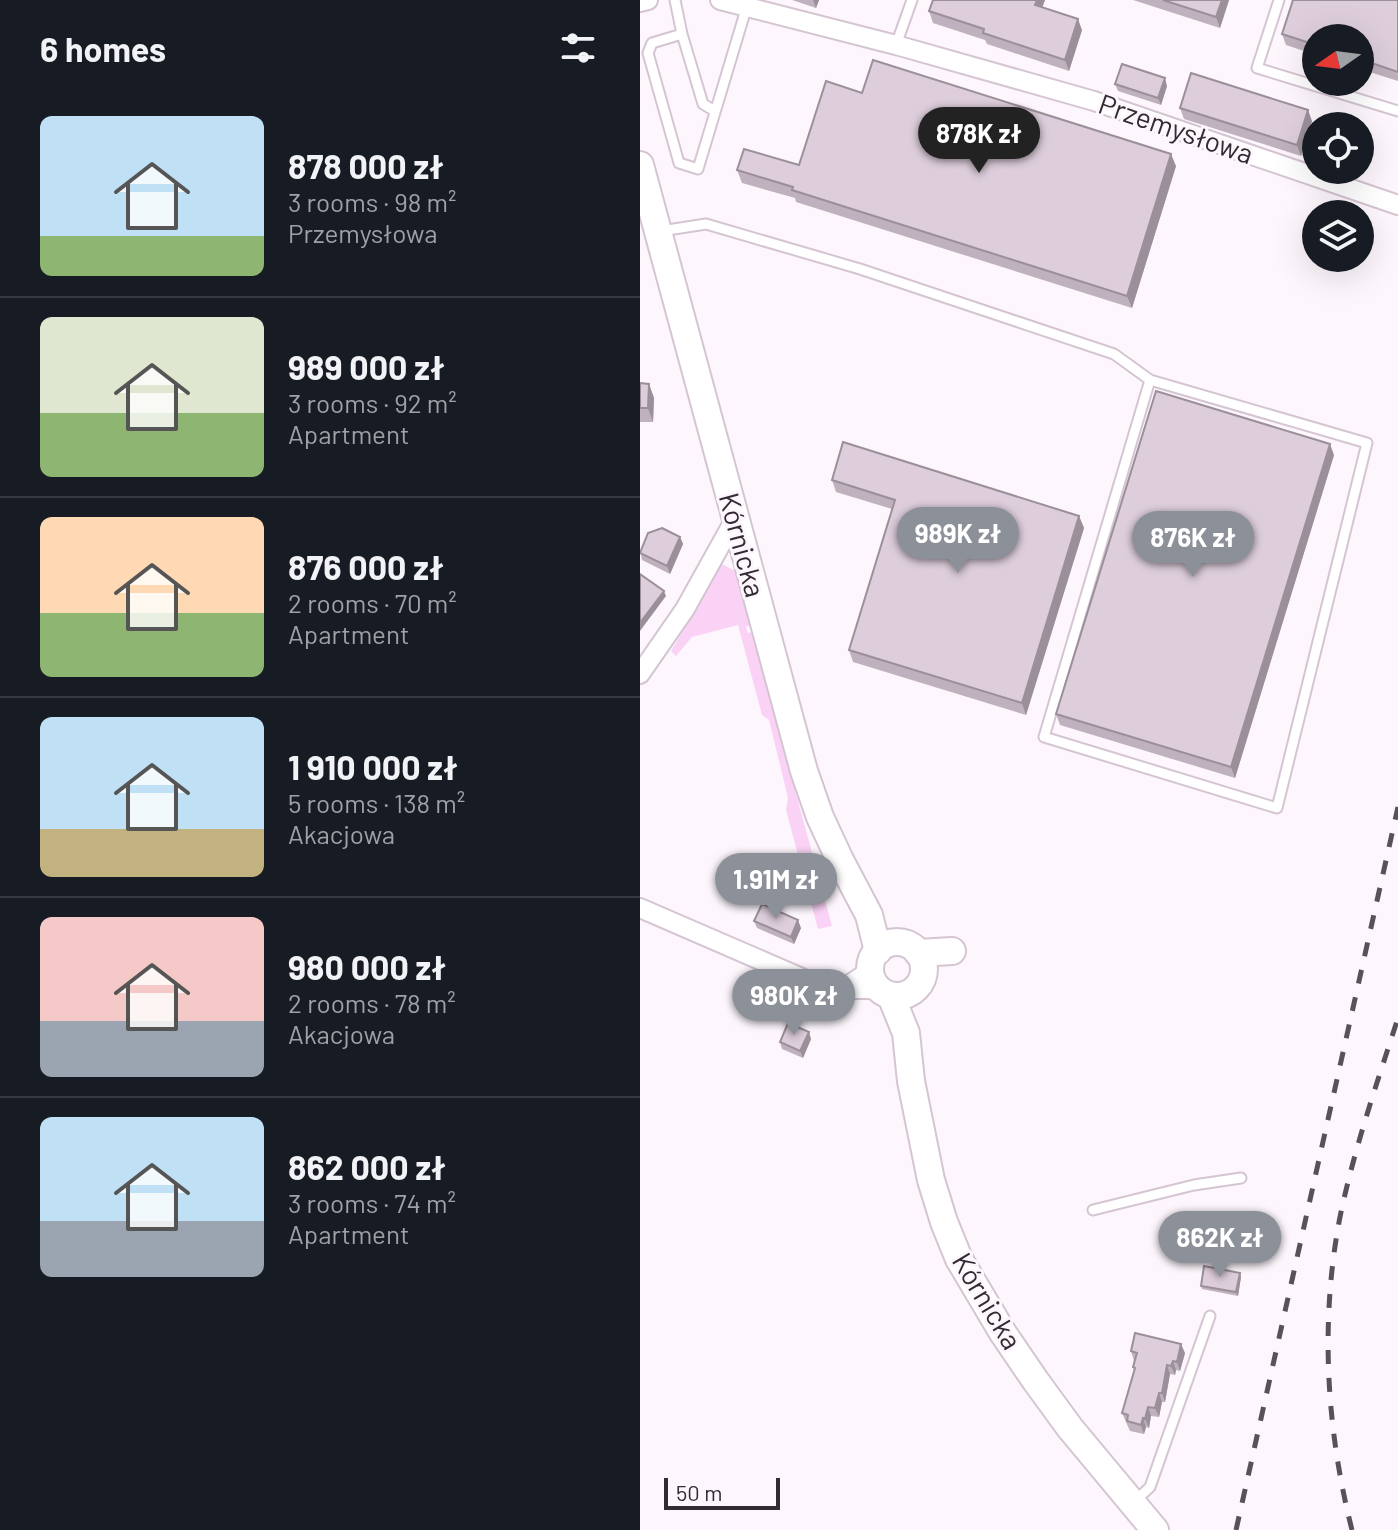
<!DOCTYPE html>
<meta charset="utf-8">
<style>
:root{--surface:#171b24;--page:#242831;--text:#f1f3f6;--muted:#9ea1a6;--line:#363941;--accent:#8c9099}
body{margin:0;font-family:Barlow,sans-serif;background:var(--page);color:var(--text);height:100vh;display:flex;flex-direction:column;font-size:30px;white-space:nowrap}
*{box-sizing:border-box;margin:0}
p{font-size:26px;color:var(--muted)}
.icon{flex:none;width:44px;height:44px;fill:none;stroke:currentColor;stroke-width:2;stroke-linecap:round;stroke-linejoin:round}
.map{position:relative;flex:1;overflow:hidden}
.sheet{display:flex;flex-direction:column;background:var(--surface);width:640px}
.sheet>*{flex:none}
.needle{width:52px;rotate:256deg}
.controls{position:absolute;left:662px;top:24px;display:grid;gap:16px}
.controls a{display:grid;place-items:center;width:72px;height:72px;border-radius:50%;background:var(--surface);box-shadow:0 8px 32px #0002;font-size:40px}
.scale{position:absolute;left:24px;bottom:20px;width:116px;box-sizing:border-box;padding-left:8px;border:4px solid #322c32;border-top:0;font-size:22px;line-height:28px;white-space:nowrap;color:#322c32;-webkit-text-stroke:6px #fdf7fd;paint-order:stroke}
.price{position:absolute;translate:-50% -68px;padding:0 18px;border-radius:28px;background:var(--accent);color:#fff;font-size:26px;line-height:52px;filter:drop-shadow(0 2px 4px #0008)}
.price::after{content:'';position:absolute;left:50%;top:48px;width:24px;height:18px;margin-left:-12px;background:inherit;clip-path:polygon(0 0,100% 0,50% 100%)}
.price.on{background:#222;color:#fff}
ul{padding:0;list-style:none}
li{display:flex;align-items:center;gap:24px;height:200px;padding:0 40px}
li+li{border-top:2px solid var(--line)}
li span{display:grid;place-items:center;flex:none;width:224px;height:160px;border-radius:12px;color:#555}
li>.icon{margin-inline-start:auto}
span .icon{width:96px;height:96px;fill:#fffc;stroke-width:1}
li b{font-size:34px}
h2{display:flex;justify-content:space-between;align-items:center;height:96px;padding:0 40px;font-size:34px}
main{display:flex;flex:1;min-height:0}
.map>svg:first-child{display:block}
.green{fill:#fad2f5}
.lines{fill:none;stroke-linecap:round;stroke-linejoin:round}
.lane-casing{stroke:#d5c5d3;stroke-width:13}
.street-casing{stroke:#d5c5d3;stroke-width:22}
.secondary-casing{stroke:#d5c5d3;stroke-width:30}
.lane{stroke:#fff;stroke-width:9}
.street{stroke:#fff;stroke-width:18}
.secondary{stroke:#fff;stroke-width:26}
.rail{stroke:#585258;stroke-width:5;stroke-dasharray:14 14;stroke-linecap:butt}
.wall{fill:#bfb1bd}
.shaded-wall{fill:#9b909a}
.building{fill:#decedc;stroke:#9b909a;stroke-width:2}
.labels{text-anchor:middle;stroke-width:6;stroke-linejoin:round;paint-order:stroke}
.street-label{font-size:28px;fill:#322c32;stroke:#fdf7fd}
</style>
<main>
<section class="sheet">
<h2>6 homes<svg class="icon" aria-label="filters" viewBox="0 0 24 24"><path d="M4 7h16M4 17h16"/><circle cx="9" cy="7" r="2"/><circle cx="15" cy="17" r="2"/></svg></h2>
<ul>
<li><span style="background:linear-gradient(#bfe0f5 75%,#8fb573 0)"><svg class="icon" aria-label="home" viewBox="0 0 24 24"><path d="M3 11l9-7 9 7M6 9v11h12V9"/></svg></span><div><b>878 000 zł</b><p>3 rooms · 98 m²</p><p>Przemysłowa</p></div></li>
<li><span style="background:linear-gradient(#dfe7d0 60%,#8fb573 0)"><svg class="icon" aria-label="home" viewBox="0 0 24 24"><path d="M3 11l9-7 9 7M6 9v11h12V9"/></svg></span><div><b>989 000 zł</b><p>3 rooms · 92 m²</p><p>Apartment</p></div></li>
<li><span style="background:linear-gradient(#ffd9b3 60%,#8fb573 0)"><svg class="icon" aria-label="home" viewBox="0 0 24 24"><path d="M3 11l9-7 9 7M6 9v11h12V9"/></svg></span><div><b>876 000 zł</b><p>2 rooms · 70 m²</p><p>Apartment</p></div></li>
<li><span style="background:linear-gradient(#bfe0f5 70%,#c2b280 0)"><svg class="icon" aria-label="home" viewBox="0 0 24 24"><path d="M3 11l9-7 9 7M6 9v11h12V9"/></svg></span><div><b>1 910 000 zł</b><p>5 rooms · 138 m²</p><p>Akacjowa</p></div></li>
<li><span style="background:linear-gradient(#f6c9c9 65%,#9aa5b1 0)"><svg class="icon" aria-label="home" viewBox="0 0 24 24"><path d="M3 11l9-7 9 7M6 9v11h12V9"/></svg></span><div><b>980 000 zł</b><p>2 rooms · 78 m²</p><p>Akacjowa</p></div></li>
<li><span style="background:linear-gradient(#bfe0f5 65%,#9aa5b1 0)"><svg class="icon" aria-label="home" viewBox="0 0 24 24"><path d="M3 11l9-7 9 7M6 9v11h12V9"/></svg></span><div><b>862 000 zł</b><p>3 rooms · 74 m²</p><p>Apartment</p></div></li>
</ul>
</section>
<div class="map">
<svg width="758" height="1530" viewBox="0 0 758 1530">
<rect width="100%" height="100%" fill="#fdf7fd"/>
<path class="green" d="M80,563L95,571L111,625L106,627L108,633L112,632L192,926L178,929L146,810L148,798L129,720L122,715L98,625L52,637L36,656L31,651L65,594Z"/>
<g class="lines">
<g class="lane-casing">
<path id="lane" d="M35,0L42,34L63,104L75,111
M639,0L617,68L758,111
M42,34L12,43L8,53L39,163L58,169L107,6
M256,45L272,0
M21,231L66,224L220,269L474,354L510,380L727,443L637,808L404,737L510,380
M453,1210L554,1185L601,1178
M493,1503L510,1487L570,1316"/>
</g>
<g class="street-casing">
<path id="street" d="M80,0L256,45L454,101L758,205
M0,2L8,0
M0,674L45,609L95,519
M0,908L178,985L203,989H238
M203,989L231,970"/>
</g>
<g class="secondary-casing">
<path id="secondary" d="M0,165L164,771L180,817L200,860L229,915L238,951
M230 969a27 27 0 1 1 54 0a27 27 0 1 1-54 0Z
M278,953L312,951
M251,996L266,1033L271,1081L291,1180L304,1222L319,1259L363,1333L395,1380L430,1428L515,1530"/>
</g>
<use href="#lane" class="lane"/>
<use href="#street" class="street"/>
<use href="#secondary" class="secondary"/>
<path class="rail" d="M596,1530L758,807
M712,1530C686,1428 680,1320 700,1217C714,1149 737,1083 758,1018"/>
</g>
<path class="wall" d="M152,0H179L176,8Z
M293,0H405L402,7L442,30L429,71L347,44L345,40L293,23L289,11Z
M493,0H589L580,28Z
M758,0V81L720,69V38H676V55L646,45L642,34Z
M475,84L527,86L521,105L478,91Z
M222,93L536,166L492,308L156,202L155,198L102,183L97,170L159,165Z
M540,108L672,121L661,156L544,119Z
M720,136L729,139L732,146L725,167L720,166Z
M0,383L9,384L14,398L13,422H0Z
M694,455L595,778L420,725L416,714Z
M192,480L439,516L444,528L386,715L213,662L209,650L252,509L196,492Z
M40,537L43,544L30,574L2,560L0,551Z
M114,921L161,928L154,944L117,928Z
M171,1039L163,1058L142,1049L140,1042Z
M600,1273L601,1277L598,1296L562,1289L561,1286Z
M491,1351L545,1353L540,1371L536,1370L535,1375L530,1374L525,1402H522L519,1417L511,1416L509,1428L506,1427L504,1434L490,1431L482,1413L494,1370L493,1367L494,1361Z"/>
<path class="shaded-wall" d="M173,0H179L176,8Z
M397,0H405L399,16L395,5Z
M582,0H589L580,28L576,17Z
M438,19L442,30L429,71L425,60Z
M525,78L527,86L521,105L518,98Z
M668,110L672,121L661,156L657,145Z
M729,139L732,146L725,167L722,160Z
M531,154L536,166L492,308L487,296Z
M9,384L14,398L13,422L8,408Z
M690,444L694,455L595,778L591,767Z
M439,516L444,528L386,715L382,703Z
M40,537L43,544L30,574L27,566Z
M24,591L26,596L0,631V623Z
M158,920L161,928L154,944L151,937Z
M169,1032L171,1039L163,1058L160,1051Z
M600,1273L601,1277L598,1296L596,1292Z
M541,1344L545,1353L540,1371L537,1362Z
M533,1361L536,1370L535,1375L531,1366Z
M527,1365L530,1374L525,1402L522,1393Z
M519,1393L522,1402L519,1417L515,1408Z
M508,1407L511,1416L509,1428L505,1419Z
M503,1418L506,1427L504,1434L501,1425Z"/>
<path class="building" d="M293,0H397L395,5L438,19L425,60L343,33L344,29L289,11Z
M523,0H582L576,17Z
M653,0H758V72L720,59V38H676V45L642,34Z
M233,60L531,154L487,296L152,190L153,187L97,170L104,149L159,165L186,81L222,93Z
M482,64L525,78L518,98L475,84Z
M551,73L668,110L657,145L540,108Z
M720,136L729,139L722,160L720,159Z
M0,383L9,384L8,408H0Z
M516,391L690,444L591,767L416,714Z
M203,442L439,516L382,703L209,650L255,500L192,480Z
M22,528L40,537L27,566L0,553L8,533Z
M0,574L24,591L0,623Z
M122,904L158,920L151,937L114,921Z
M148,1023L169,1032L160,1051L140,1042Z
M564,1266L600,1273L596,1292L561,1286Z
M495,1333L541,1344L537,1362L533,1361L531,1366L527,1365L522,1393H519L515,1408L508,1407L505,1419L503,1418L501,1425L487,1421L488,1415L482,1413L495,1368L493,1367L497,1353L491,1351Z"/>
<g class="labels">
<g class="street-label">
<text transform="translate(536 129) rotate(19)" y="10">Przemysłowa</text>
<text transform="translate(102 545) rotate(75)" y="10">Kórnicka</text>
<text transform="translate(347 1301) rotate(59)" y="10">Kórnicka</text>
</g>
</g>
</svg>
<div class="controls">
<a><svg class="needle" viewBox="-14 -14 28 28"><path d="M0-13l5 13h-10z" fill="#e53935"/><path d="M0 13l5-13h-10z" fill="#9ea1a6"/></svg></a>
<a><svg class="icon" aria-label="locate" viewBox="0 0 24 24"><circle cx="12" cy="12" r="6"/><path d="M12 2v4M12 18v4M2 12h4M18 12h4"/></svg></a>
<a><svg class="icon" aria-label="layers" viewBox="0 0 24 24"><path d="M12 4l9 5-9 5-9-5zM3 14l9 5 9-5"/></svg></a>
</div>
<div class="scale">50 m</div>
<b class="price on" style="left:339px;top:175px">878K zł</b>
<b class="price" style="left:318px;top:575px">989K zł</b>
<b class="price" style="left:553px;top:579px">876K zł</b>
<b class="price" style="left:136px;top:921px">1.91M zł</b>
<b class="price" style="left:154px;top:1037px">980K zł</b>
<b class="price" style="left:580px;top:1279px">862K zł</b>
</div>
</main>
